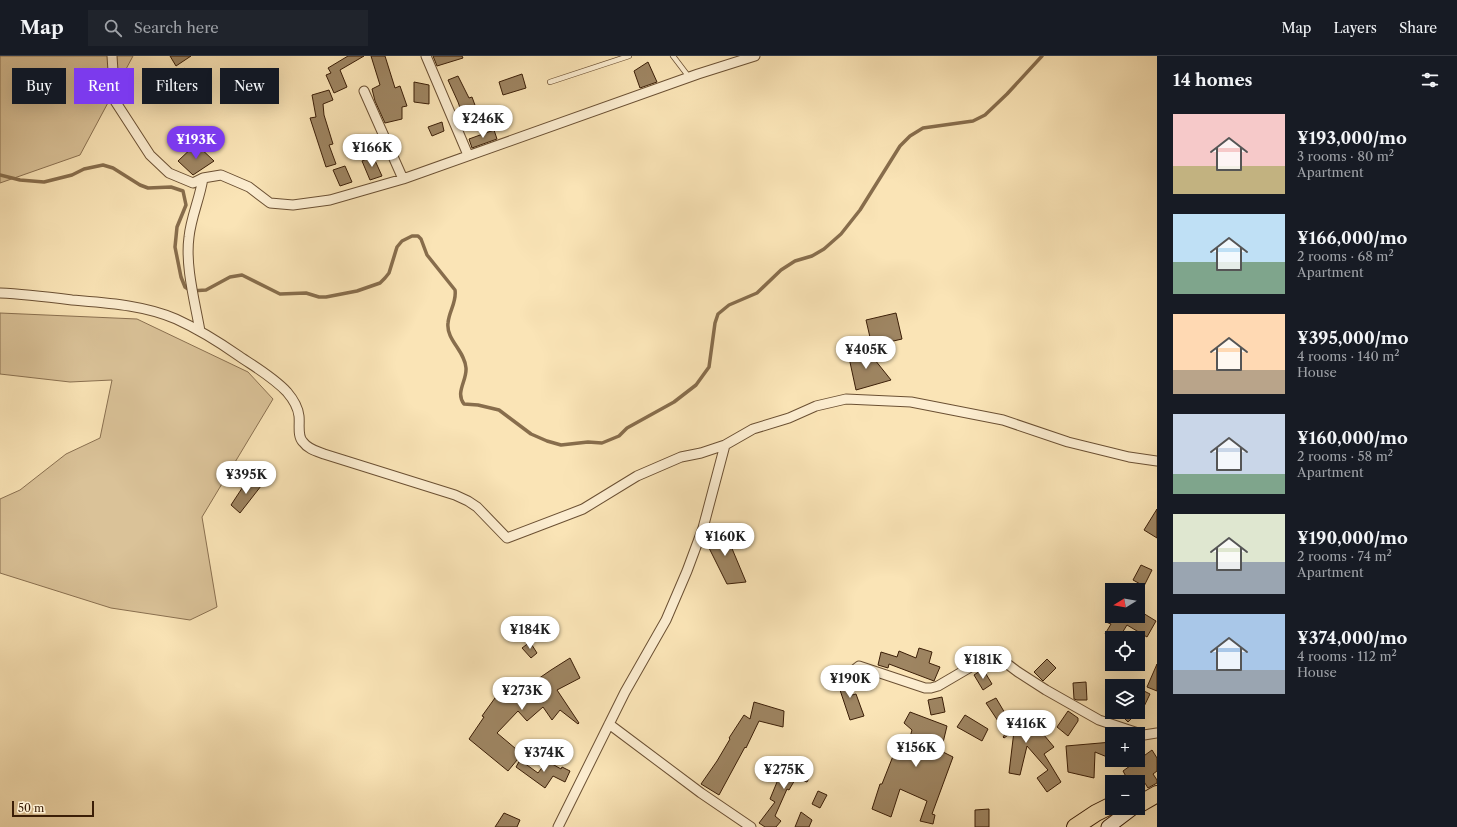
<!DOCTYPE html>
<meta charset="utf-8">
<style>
:root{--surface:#171b24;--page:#20242c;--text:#f1f3f6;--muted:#9ea1a6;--line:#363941;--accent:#7c3aed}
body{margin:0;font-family:"Libre Caslon Text",serif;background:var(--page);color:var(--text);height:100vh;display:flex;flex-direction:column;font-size:15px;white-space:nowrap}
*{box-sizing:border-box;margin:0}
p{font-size:13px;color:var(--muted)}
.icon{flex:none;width:22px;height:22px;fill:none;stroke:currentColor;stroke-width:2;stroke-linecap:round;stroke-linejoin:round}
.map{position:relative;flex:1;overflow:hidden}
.drawer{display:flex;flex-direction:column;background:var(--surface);width:300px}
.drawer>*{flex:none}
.hud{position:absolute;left:12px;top:12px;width:380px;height:36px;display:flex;gap:8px}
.needle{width:26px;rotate:259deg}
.buttons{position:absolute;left:1105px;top:527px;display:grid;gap:8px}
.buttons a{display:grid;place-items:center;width:40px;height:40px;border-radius:0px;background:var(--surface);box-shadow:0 4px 16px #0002;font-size:20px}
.scale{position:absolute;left:12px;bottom:10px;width:82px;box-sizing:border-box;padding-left:4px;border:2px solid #3b1e07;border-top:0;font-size:11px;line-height:14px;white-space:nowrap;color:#3b1e07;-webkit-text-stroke:3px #fcedd0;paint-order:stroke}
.price{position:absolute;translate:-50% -34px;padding:0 9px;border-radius:14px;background:#fff;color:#222;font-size:13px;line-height:26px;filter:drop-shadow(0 1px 2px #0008)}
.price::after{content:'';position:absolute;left:50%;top:24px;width:12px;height:9px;margin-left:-6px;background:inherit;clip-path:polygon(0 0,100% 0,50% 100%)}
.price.selected{background:var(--accent);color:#fff}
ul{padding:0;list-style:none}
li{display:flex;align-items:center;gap:12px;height:100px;padding:0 16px}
li span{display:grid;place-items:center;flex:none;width:112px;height:80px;border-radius:0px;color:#555}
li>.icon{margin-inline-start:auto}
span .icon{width:48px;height:48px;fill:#fffc;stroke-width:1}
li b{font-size:17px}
h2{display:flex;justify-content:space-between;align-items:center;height:48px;padding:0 16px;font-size:17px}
.chip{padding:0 14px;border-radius:0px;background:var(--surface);box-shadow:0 4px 16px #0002;font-size:14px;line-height:36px}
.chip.selected{background:var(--accent);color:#fff}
header{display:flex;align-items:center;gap:24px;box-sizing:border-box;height:56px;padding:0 20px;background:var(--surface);border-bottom:1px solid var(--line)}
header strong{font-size:19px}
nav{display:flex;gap:22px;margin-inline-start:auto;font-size:14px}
.search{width:280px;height:36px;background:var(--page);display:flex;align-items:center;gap:10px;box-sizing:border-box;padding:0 14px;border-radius:0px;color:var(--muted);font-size:15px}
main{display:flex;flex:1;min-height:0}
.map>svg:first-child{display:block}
.green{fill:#dac298;stroke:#8a7050}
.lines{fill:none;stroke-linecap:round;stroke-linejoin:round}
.stream{stroke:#876d4c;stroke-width:3.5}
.building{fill:#9e8562;stroke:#3b1e07}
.lane-casing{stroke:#6b5033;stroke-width:6}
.street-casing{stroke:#6b5033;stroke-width:11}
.secondary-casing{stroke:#3b1e07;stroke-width:15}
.highway-casing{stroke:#3b1e07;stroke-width:18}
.lane{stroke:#fcedd0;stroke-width:4.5}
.street{stroke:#fcedd0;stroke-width:9}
.secondary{stroke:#fcedd0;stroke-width:13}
.highway{stroke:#fae4b6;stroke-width:16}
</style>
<header>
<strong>Map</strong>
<div class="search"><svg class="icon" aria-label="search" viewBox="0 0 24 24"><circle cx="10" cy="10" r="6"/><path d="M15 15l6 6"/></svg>Search here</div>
<nav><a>Map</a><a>Layers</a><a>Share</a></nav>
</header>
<main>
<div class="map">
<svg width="1157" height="771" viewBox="0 0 1157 771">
<rect width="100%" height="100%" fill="#fae4b6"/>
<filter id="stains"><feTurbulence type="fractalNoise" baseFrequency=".005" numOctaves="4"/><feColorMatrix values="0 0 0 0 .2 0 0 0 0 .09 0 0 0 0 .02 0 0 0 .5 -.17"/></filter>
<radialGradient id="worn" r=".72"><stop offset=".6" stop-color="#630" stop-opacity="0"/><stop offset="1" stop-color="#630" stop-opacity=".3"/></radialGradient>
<path class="green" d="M0,0H133L80,99L0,127Z
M0,257L137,263L248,316L273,343L202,461L217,551L190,564L111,552L0,517V443L20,434L66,398L100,382L112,324L70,326L0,318Z"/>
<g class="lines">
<path class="stream" d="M0,119L20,124L44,126L72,119L84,113L103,109L113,112L140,129L148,132L171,131L183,135L186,149L177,171L175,191L181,221L185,231L191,235L206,234L230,221L242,219L280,238L306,237L319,241H326L357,235L380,227L385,222L389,217L397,191L402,185L412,180H418L421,183L427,199L455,234C457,246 449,255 448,267C446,284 465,295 466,312C467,325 455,336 464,348L478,349L499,354L531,378L547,385L561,389L588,386L602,387L619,380L627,372L674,346L696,329L709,311L715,267L718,258L729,249L757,237L781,214L795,205L812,200L824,193L841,178L860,154L900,90L910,80L923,72L973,65L985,59L1007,38L1042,0"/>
</g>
<path class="building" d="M170,0H191L176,10Z
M348,0H364L340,14L347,31L334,37L326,19L331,17L328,12Z
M371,0H385L395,32L400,30L407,50L402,51V63L385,67L375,45L372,33L380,29Z
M433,0H462L463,2L437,10Z
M648,6L657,26L640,32L634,15Z
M185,12L196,28L187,35L176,20Z
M522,18L526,32L503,39L499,26Z
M458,20L469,42L472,41L479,60L465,66L458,46L448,24Z
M414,26L429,29V48L414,46Z
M329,34L333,44L323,48L324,59L333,88L329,89L336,108L326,111L310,62L316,61L312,39Z
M442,66L444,75L432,80L428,71Z
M494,74L497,83L472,92L469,83Z
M196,88L214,105L193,119L178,105Z
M373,100L382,120L370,124L362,105Z
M345,110L352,126L340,130L333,114Z
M896,257L902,283L872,290L866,264Z
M867,294L891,324L856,334L848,297Z
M250,420L261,430L240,457L231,449Z
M1157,453V482L1144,474Z
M723,471L746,526L727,528L705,484Z
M1141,509L1152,514L1144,530L1133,524Z
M1138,554L1156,565L1147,581L1127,569L1119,582H1112L1105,578L1111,568L1106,566L1109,560H1138Z
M530,586L537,597L531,602L522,592Z
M919,592L932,596L929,607L940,611L934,625L889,608L888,612L878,609L881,596L897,601L899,595L916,602Z
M570,602L580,622L557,634L579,667L578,668L560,654L552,664L543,651L527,665L518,655L497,677L522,698L508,715L469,683L484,661L482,660L500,635L497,631L502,624L519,636L551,614Z
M1047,603L1056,612L1043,625L1034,616Z
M1157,608V635L1147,631Z
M983,613L992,628L983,634L974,619Z
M845,619L852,639L856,638L864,660L850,664L836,622Z
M1086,626L1087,644H1077L1074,643L1073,627Z
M1138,632L1150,638L1138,663V656L1128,666L1118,656H1138Z
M942,641L945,656L931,659L928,644Z
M996,642L1012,669L1023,654L1054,691L1044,698L1061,726L1047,736L1037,722L1048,714L1027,690L1020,719L1009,717L1014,675L1004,682L1003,681L1006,677L986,647Z
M754,646L784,655L783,671L759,665L746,692L745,691L719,739L701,728L717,705L730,683L729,682L744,659L750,663Z
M1068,655L1078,662V665L1068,680L1057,671Z
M910,656L947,670L941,695L953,701L932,758L935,759L933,768L920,765L927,745L900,733L891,761L872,753L880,728H882L899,685L908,688L912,674L904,667Z
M965,659L988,673L982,685L957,671Z
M1112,686V703L1095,696L1094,722L1068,716L1066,690Z
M1152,694L1157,702V715L1153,718L1157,724V727L1148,732L1143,724L1140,726H1129L1123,715Z
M788,702L798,710L812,716L807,726L796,722L789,734L787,733L775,760L781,765L776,771H765L759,767L775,746L770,743L777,726L786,711L781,709Z
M520,704L538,717L547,705L561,713L562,711L570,715L565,726L553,720L545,732L516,711Z
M818,735L827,739L820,752L812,748Z
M989,753V771H975V754Z
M801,756L812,764L809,771H795Z
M504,757L520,764L517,771H495Z"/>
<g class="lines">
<g class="lane-casing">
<path id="lane" d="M673,0L689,21
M550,26L629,0"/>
</g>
<g class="street-casing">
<path id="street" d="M112,0L115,45L150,99L169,117L193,127L203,122L221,119L249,131L270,147L293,149L330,144L403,123L698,18L755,0
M426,0L468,99
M364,35L403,123
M0,237C24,238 48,241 72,244C107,247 144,249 176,263C198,273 219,286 239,300C255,311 273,321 287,336C293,343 298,351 299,360C300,368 297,380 303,386C308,393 316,395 324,398L455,439L468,445L477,451L507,482L583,453L637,420L681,401L701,397L725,389L753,373L789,362L816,350L846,343L911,346L1003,364L1068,386L1129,401L1157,405
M200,275C195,246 185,210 189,181C191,161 200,142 203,122
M854,614L859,610L925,632H931L938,630L991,599L994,598L1018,616L1046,634L1099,664L1144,679L1157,677
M609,668L701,737L751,771
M558,771L625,636L666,564L687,515L703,472L725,389"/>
</g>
<g class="secondary-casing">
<path id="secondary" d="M1108,771L1133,752"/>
</g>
<g class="highway-casing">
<path id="highway" d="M1138,749L1157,738
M1075,771L1096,757L1112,749"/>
</g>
<use href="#lane" class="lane"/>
<use href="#street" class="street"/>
<use href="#secondary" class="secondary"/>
<use href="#highway" class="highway"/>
</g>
<rect width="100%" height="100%" filter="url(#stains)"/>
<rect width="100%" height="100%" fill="url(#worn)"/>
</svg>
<div class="buttons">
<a><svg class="needle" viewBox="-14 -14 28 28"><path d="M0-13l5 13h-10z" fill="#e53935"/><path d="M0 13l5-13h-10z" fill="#9ea1a6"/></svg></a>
<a><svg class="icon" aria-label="locate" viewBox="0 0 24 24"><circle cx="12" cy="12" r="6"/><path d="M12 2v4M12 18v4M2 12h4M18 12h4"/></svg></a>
<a><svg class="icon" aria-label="layers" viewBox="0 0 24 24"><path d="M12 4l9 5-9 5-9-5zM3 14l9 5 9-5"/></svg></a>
<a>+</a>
<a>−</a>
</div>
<div class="scale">50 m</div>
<b class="price" style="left:483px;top:83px">¥246K</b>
<b class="price selected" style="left:196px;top:104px">¥193K</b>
<b class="price" style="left:372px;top:112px">¥166K</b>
<b class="price" style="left:866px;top:314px">¥405K</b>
<b class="price" style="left:246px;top:439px">¥395K</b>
<b class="price" style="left:725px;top:501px">¥160K</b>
<b class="price" style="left:530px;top:594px">¥184K</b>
<b class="price" style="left:983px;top:624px">¥181K</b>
<b class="price" style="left:850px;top:643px">¥190K</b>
<b class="price" style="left:522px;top:655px">¥273K</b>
<b class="price" style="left:1026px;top:688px">¥416K</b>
<b class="price" style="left:916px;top:712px">¥156K</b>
<b class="price" style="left:544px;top:717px">¥374K</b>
<b class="price" style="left:784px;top:734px">¥275K</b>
<div class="hud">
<a class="chip">Buy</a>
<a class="chip selected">Rent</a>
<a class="chip">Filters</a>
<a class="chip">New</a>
</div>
</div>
<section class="drawer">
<h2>14 homes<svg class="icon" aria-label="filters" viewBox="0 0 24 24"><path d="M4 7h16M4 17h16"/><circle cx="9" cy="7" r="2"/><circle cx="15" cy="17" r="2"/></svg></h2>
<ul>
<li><span style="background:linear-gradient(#f6c9c9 65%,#c2b280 0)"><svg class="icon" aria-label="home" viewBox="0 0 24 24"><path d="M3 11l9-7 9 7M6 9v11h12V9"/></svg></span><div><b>¥193,000/mo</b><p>3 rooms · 80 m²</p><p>Apartment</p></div></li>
<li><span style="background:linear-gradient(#bfe0f5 60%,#7fa58c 0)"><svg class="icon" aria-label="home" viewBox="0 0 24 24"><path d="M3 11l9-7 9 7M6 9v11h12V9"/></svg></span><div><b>¥166,000/mo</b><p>2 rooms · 68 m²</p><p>Apartment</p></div></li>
<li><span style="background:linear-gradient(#ffd9b3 70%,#b9a48a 0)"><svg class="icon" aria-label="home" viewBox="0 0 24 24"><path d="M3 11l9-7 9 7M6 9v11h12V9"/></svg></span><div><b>¥395,000/mo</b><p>4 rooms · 140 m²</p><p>House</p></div></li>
<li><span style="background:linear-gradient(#c9d6e8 75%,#7fa58c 0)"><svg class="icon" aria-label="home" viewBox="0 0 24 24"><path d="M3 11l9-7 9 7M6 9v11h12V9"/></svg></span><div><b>¥160,000/mo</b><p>2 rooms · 58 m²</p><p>Apartment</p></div></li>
<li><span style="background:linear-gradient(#dfe7d0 60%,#9aa5b1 0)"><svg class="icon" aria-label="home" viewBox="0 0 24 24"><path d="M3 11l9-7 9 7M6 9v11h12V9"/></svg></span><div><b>¥190,000/mo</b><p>2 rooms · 74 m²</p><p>Apartment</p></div></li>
<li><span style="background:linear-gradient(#a9c7e8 70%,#9aa5b1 0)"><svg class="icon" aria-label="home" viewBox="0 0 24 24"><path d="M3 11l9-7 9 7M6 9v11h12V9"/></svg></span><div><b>¥374,000/mo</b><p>4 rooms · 112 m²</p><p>House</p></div></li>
</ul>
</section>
</main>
